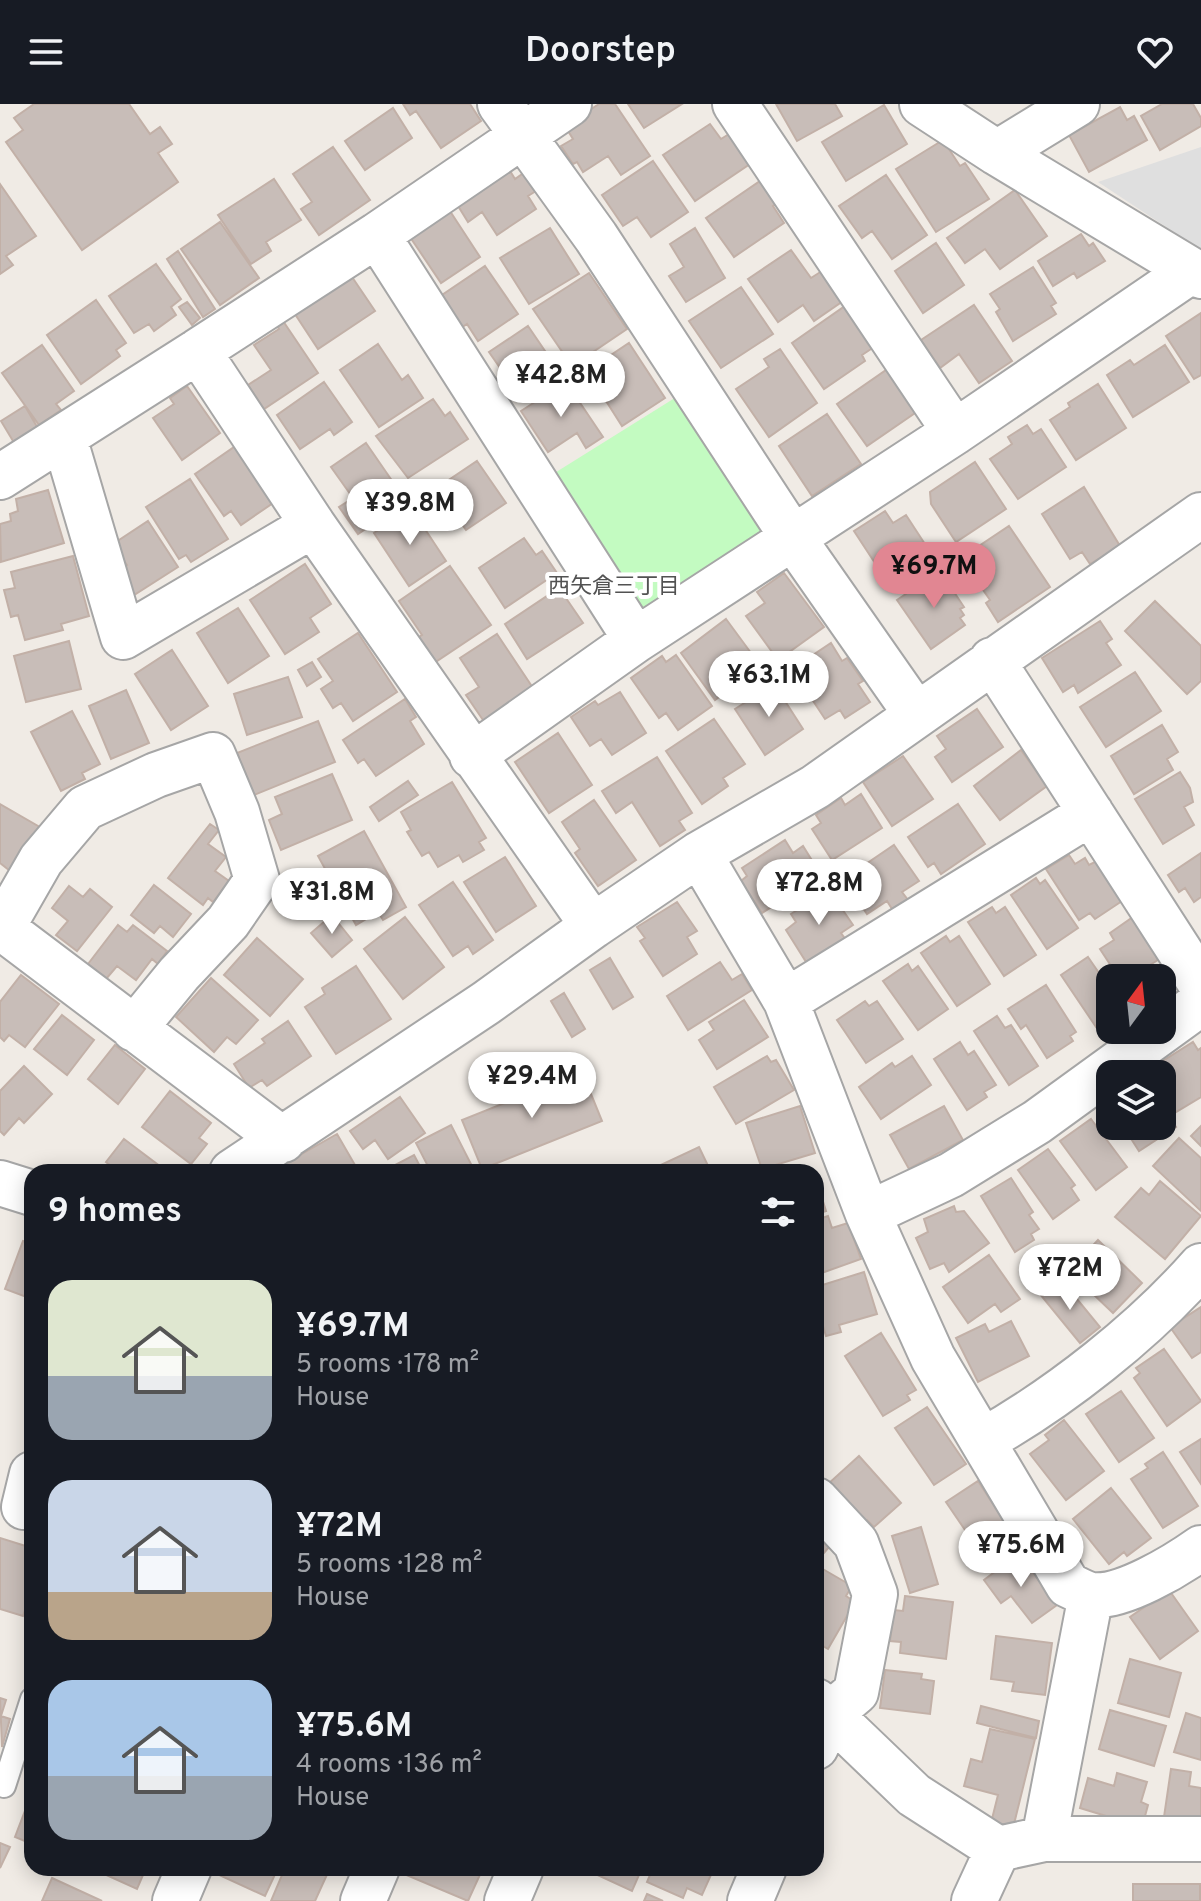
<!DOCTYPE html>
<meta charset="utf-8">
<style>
:root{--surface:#171b24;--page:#242831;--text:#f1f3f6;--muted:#9ea1a6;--accent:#e18692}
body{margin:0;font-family:Overpass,"Noto Sans JP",sans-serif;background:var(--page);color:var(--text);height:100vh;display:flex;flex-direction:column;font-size:30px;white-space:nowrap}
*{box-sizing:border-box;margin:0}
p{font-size:26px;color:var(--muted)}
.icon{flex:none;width:44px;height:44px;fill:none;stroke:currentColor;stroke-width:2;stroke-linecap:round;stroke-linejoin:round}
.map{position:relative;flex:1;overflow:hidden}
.side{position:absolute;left:24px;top:1060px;width:800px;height:712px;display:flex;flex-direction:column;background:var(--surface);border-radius:24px;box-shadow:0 4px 20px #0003}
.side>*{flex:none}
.needle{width:52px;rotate:15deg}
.fabs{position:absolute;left:1096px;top:860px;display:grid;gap:16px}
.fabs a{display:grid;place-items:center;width:80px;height:80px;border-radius:16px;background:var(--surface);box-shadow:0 4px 20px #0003;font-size:40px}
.price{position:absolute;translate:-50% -68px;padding:0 18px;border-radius:28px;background:#fff;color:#222;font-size:26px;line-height:52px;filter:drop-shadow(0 2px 4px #0008)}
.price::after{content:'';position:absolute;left:50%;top:48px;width:24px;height:18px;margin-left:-12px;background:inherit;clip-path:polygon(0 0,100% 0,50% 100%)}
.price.selected{background:var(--accent);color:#111}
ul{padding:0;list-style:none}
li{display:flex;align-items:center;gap:24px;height:200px;padding:0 24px}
li span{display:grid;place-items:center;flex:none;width:224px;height:160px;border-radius:24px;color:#555}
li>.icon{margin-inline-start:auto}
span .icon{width:96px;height:96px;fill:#fffc;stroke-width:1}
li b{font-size:34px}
h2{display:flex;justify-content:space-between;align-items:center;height:96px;padding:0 24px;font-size:34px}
header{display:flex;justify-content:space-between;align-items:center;height:104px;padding:0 24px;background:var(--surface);font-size:36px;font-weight:600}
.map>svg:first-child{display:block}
.park{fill:#c3fbc1}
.parking{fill:#dfdfdf}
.building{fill:#c8bdb8;stroke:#c2b0a7;stroke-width:2}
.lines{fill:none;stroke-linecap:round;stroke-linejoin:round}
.lane-casing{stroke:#a6a6a6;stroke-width:26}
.street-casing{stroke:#a6a6a6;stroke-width:48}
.lane{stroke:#fff;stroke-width:22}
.street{stroke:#fff;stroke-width:44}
.labels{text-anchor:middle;stroke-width:8;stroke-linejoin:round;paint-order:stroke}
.neighbourhood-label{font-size:22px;fill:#525252;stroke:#fff}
</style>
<header><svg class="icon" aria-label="menu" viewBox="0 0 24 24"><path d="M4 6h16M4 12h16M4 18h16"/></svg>Doorstep<svg class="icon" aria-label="heart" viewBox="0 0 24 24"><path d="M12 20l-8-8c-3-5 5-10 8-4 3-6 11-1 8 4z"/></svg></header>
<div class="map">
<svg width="1201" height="1797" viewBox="0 0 1201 1797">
<rect width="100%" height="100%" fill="#f0ebe5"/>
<path class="park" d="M678,292L762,415L759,437L648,507L625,500L545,375Z"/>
<path class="parking" d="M1201,43V146L1098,78Z"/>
<path class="building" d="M34,0H129L150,30L160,23L172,40L158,49L178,78L82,146L6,38L23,26L14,14Z
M403,0H470L481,17L441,44L416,7L410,11Z
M599,0H615L650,52L621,71L608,52L583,68L577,58L573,60L561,42L573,35L565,22Z
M628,0H682L644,24Z
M776,0H835L842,12L797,37Z
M1162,0H1193L1201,14V22L1160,46L1141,12Z
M884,1L907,40L846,77L822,38Z
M1120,3L1127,16L1134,12L1147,36L1089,68L1069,31Z
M393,4L412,34L365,66L345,37Z
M710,20L721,35L729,30L750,60L695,97L663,51Z
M943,36L960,62L965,59L989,95L936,128L896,65Z
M333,43L370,96L319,131L301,105L312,98L293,70Z
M653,57L688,108L651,133L637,113L623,122L602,91Z
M507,62L515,75L525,68L536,87L528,92L536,105L497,131L482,108L468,118L455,97Z
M886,71L927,131L892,155L872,127L862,134L839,102Z
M274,75L301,116L266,138L271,147L251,160L218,111Z
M763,75L779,98L773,102L784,119L734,153L706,114Z
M0,80L36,132L6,152L13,161L0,170Z
M1015,86L1047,132L1000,165L985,145L965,159L947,134Z
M446,101L480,153L441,179L406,127Z
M220,118L259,174L220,201L181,145Z
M550,124L579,170L529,200L500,154Z
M695,124L725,174L686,198L669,172L684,163L670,140Z
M1081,130L1089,142L1093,139L1105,157L1077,174L1074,169L1053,182L1038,157Z
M936,139L964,181L923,209L895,167Z
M791,146L811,174L825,165L846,195L814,217L803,201L778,218L748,175Z
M178,147L215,205L203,213L167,155Z
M156,160L181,195L171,203L176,211L154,227L149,220L134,229L109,192Z
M485,162L518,210L478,237L467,220L458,226L436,195Z
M1033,163L1056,199L1051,202L1056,210L1013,237L996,208L1000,205L990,190Z
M589,169L627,225L572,262L533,205Z
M350,170L375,207L318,245L293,207Z
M741,183L773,230L721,264L689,217Z
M96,196L126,239L116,246L120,252L81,280L47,231Z
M187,198L200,214L192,221L179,203Z
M974,201L1012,257L979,279L959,250L940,264L921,236Z
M845,202L874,243L862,251L865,257L824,285L792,239Z
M1201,209V271L1194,275L1166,232Z
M279,211L318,269L264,305L248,281L271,266L254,241L279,225L273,215Z
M528,222L560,269L521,294L489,248Z
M629,239L665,294L622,322L587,267Z
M378,240L402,276L408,271L423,294L379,323L340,266Z
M42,241L74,287L56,300L61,306L39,321L2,269Z
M1165,241L1189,278L1133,313L1107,271L1130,256L1134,261Z
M780,245L817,299L769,333L736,285L769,263L764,255Z
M889,264L918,307L867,342L837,300Z
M324,278L352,318L334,331L330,325L300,345L277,311Z
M566,278L603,333L586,344L577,329L548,348L521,307Z
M1098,280L1126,324L1076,356L1050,316L1070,303L1068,299Z
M187,282L220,329L182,356L153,314L174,300L170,294Z
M433,295L445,312L450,308L468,335L408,374L376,332Z
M25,302L40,328L16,342L1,317Z
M827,310L861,360L812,392L779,342Z
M1027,321L1033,330L1041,325L1066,363L1018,395L990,355L1012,340L1008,333Z
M366,339L406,397L358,430L339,403L353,394L331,363Z
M237,341L276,397L241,421L231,407L224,412L195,370Z
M477,357L506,399L466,426L455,411L438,423L419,396Z
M975,358L1006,405L956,438L931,400L930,388Z
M190,375L228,435L191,458L186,451L179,455L146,403Z
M1084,383L1120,442L1090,460L1082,448L1070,455L1042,410Z
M48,386L64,439L1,458L0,420L11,417L10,410L18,407L16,395Z
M411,404L446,457L409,482L374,429Z
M885,407L893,419L906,411L934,454L890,482L854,427Z
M148,417L178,463L134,491L119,467L127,461L113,440Z
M1009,422L1050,483L998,518L986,499L990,496L961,454Z
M524,434L536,451L542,447L557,469L505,504L479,464Z
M73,452L89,512L61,520L63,526L25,536L18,511L11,513L4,486L15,484L11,468Z
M305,460L331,500L310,514L319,528L285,550L250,496Z
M450,462L491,521L434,559L417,534L422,531L399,497Z
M940,467L964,503L960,505L964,511L960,514L965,521L931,545L897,496Z
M784,469L824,523L778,556L746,512L765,499L757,488Z
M559,484L583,519L527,555L505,520Z
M1155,497L1201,542V577L1187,590L1125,527Z
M238,504L269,552L228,579L197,529Z
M726,515L765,568L743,584L739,578L715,596L681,549Z
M1100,517L1112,535L1106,539L1121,561L1078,589L1074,581L1063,588L1042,554Z
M358,529L397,588L353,617L341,599L333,604L321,585L333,577L318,555Z
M497,530L535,587L485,619L466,591L479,583L460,554Z
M69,537L81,585L26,598L14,552Z
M831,539L842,557L847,554L863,577L858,580L870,598L845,614L840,606L825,615L792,565Z
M172,546L208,602L171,626L135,570Z
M676,551L712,602L678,626L666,609L659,614L631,574L662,552L666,558Z
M312,558L321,573L307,582L298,566Z
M1135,568L1161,607L1106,643L1080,603Z
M288,573L302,613L247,631L234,590Z
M774,580L803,625L765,651L735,605Z
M126,586L149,639L111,655L89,602Z
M620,588L646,629L612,651L601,635L590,642L571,613L595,597L598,601Z
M405,595L416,613L410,617L424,640L376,672L364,655L358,659L343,636Z
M977,605L1003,643L952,678L935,653L946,645L937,632Z
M72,607L100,660L82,669L85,675L61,687L31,628Z
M714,615L745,660L723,674L728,682L702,700L666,647Z
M318,617L335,658L254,691L237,649Z
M1162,621L1178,648L1167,655L1173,666L1134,690L1111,652Z
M558,629L592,681L549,709L515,658Z
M1021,646L1047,682L1000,716L974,682Z
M903,652L933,695L892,722L863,678Z
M657,653L692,709L679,717L685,726L660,742L632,698L616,709L602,687Z
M1180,668L1190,684L1193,698L1184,703L1194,721L1163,740L1135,695Z
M332,670L352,716L281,746L269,716L282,710L275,693Z
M408,677L418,691L379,717L370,703Z
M452,678L486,734L479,738L484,746L463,758L459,751L438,763L429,748L422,752L407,728L411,726L401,708Z
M861,690L882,724L832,756L812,725L821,719L816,711L841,694L845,701Z
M594,696L636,756L598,782L575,749L580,745L562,718Z
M0,700L45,726L14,770L0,759Z
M958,700L985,740L941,770L934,759L928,763L908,733Z
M210,720L219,726L208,740L226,753L215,767L229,777L213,798L208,794L203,801L168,774Z
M364,727L406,803L383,816L378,808L356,821L318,752Z
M785,736L793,749L803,742L821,771L762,809L741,777L747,772L742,764Z
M894,741L919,777L902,788L908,796L892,805L887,797L867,810L851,786L867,775L860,764Z
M1201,749V793L1194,798L1185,784L1179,788L1168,771Z
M1069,751L1075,760L1085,754L1089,761L1097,757L1122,797L1095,815L1090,809L1079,816L1046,765Z
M505,753L536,802L496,828L464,778Z
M1036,774L1040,780L1045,776L1078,824L1047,845L1011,791Z
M453,778L493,836L473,850L468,842L453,852L419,801Z
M154,781L191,810L173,833L160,822L154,829L131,811Z
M69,782L83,793L90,785L112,803L77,847L56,831L68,817L52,804Z
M829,786L853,821L841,829L846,836L808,861L786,826L796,818L791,810Z
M677,798L697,827L687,833L697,850L663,872L640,837L645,834L637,823Z
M992,803L996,809L1005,803L1036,851L1004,872L968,818Z
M332,811L352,836L332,853L311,829Z
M405,813L444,863L403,895L364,845Z
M1133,813L1161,854L1150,861L1157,872L1153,874H1119L1100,845L1114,836L1110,829Z
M118,821L127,828L133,821L167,847L158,860L152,855L136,876L117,862L106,875L88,860Z
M946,832L950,838L959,832L990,880L957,902L921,849Z
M257,834L303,875L270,912L224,871Z
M1088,853L1110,885V914L1096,923L1061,871Z
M610,854L633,893L613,905L590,866Z
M720,858L732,876L742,870L752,886L688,926L667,892Z
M908,860L912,867L918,862L948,905L918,926L883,877Z
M356,862L391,915L336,950L305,903L325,890L322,884Z
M21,871L59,900L25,943L9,931L4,937L0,933V898Z
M211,874L258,916L236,940L227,933L214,948L176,913Z
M1046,881L1076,928L1070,932L1073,937L1047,954L1026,921L1021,925L1008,905Z
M564,889L585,925L572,933L551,897Z
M744,896L768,933L717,965L699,936L714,926L709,918Z
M865,897L869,902L877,897L903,935L866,959L837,916Z
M62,911L94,936L67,971L34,945Z
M997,912L1005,924L1011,921L1038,962L1009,981L974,927Z
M288,917L311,952L267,982L262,976L249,984L234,960L265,939L262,935Z
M960,938L968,951L974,947L996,981L984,988L987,993L967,1006L934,955Z
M1193,938L1198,946L1201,944V993L1176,1008L1162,984V970H1153L1150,965Z
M115,941L145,965L118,1000L88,975Z
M767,952L771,958L776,956L794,986L736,1020L714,983Z
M912,952L931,981L881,1015L859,983L892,959L895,963Z
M24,962L52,990L24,1019L19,1014L4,1031L0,1027V987Z
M582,968L602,1017L482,1065L462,1016Z
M170,987L211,1019L199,1034L207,1040L191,1060L142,1023Z
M400,993L425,1029L388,1055L375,1036L363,1045L350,1027Z
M800,1002L815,1049L762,1065L746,1019Z
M944,1002L963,1036L909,1065L890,1031Z
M1162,1002L1176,1023L1139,1047L1123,1022H1162Z
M1091,1015L1127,1063L1096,1086L1060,1037Z
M451,1021L475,1068H431L416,1039Z
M1201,1022V1042L1191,1032Z
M337,1030L359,1068H270Z
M1179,1034L1201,1054V1107L1153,1062Z
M124,1035L161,1063L157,1068H119L106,1058Z
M699,1043L711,1068H646Z
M1048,1045L1075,1081L1071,1084L1079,1096L1053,1115L1018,1066Z
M414,1051L423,1068H382Z
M804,1062L806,1068H785Z
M1011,1074L1033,1108L1029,1111L1039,1125L1031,1130L1034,1136L1015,1148L981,1092Z
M816,1075L826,1107L816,1110Z
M1160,1077L1201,1112L1165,1155L1115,1113L1141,1084L1149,1091Z
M954,1102L956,1108L964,1107L989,1139L949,1168L944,1159L930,1165L916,1134L928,1128L924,1115Z
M828,1112L832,1124L848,1119L861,1155L816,1171V1116Z
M1098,1136L1142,1179L1113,1209L1069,1167Z
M23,1137L32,1140V1195L5,1185Z
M989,1151L1020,1195L1001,1208L995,1200L968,1219L943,1183Z
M864,1168L877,1210L839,1221L841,1228L826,1232L816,1199V1183Z
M1054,1177L1067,1193L1072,1189L1100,1223L1080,1239L1039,1189Z
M1201,1203V1248L1192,1254L1170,1223Z
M1011,1217L1029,1252L978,1278L956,1234L985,1220L989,1228Z
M881,1229L916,1286L907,1291L910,1296L883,1312L845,1252Z
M1164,1245L1201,1297L1167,1322L1134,1274L1140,1269L1136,1264Z
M1121,1287L1154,1334L1119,1358L1086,1310Z
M927,1303L966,1360L934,1381L895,1324Z
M1064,1316L1104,1367L1066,1396L1030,1350L1049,1336L1045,1331Z
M1201,1335V1380L1180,1348Z
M1163,1348L1198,1402L1163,1424L1131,1375L1148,1364L1145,1360Z
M859,1352L901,1399L874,1423L867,1416L863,1419L828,1380Z
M978,1377L1013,1431L982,1451L946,1398Z
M1111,1384L1151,1434L1127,1452L1124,1448L1109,1460L1073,1415Z
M921,1423L938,1480L910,1489L892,1432Z
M816,1432L829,1443L816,1458Z
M0,1434L32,1444L30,1473L32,1484L23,1512L0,1505Z
M1016,1452L1022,1460L1025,1458L1057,1501L1032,1519L1011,1492L1001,1499L984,1476Z
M821,1464L852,1482L846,1492L855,1498L828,1545L816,1538V1471Z
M1169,1486L1198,1527L1160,1555L1130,1513Z
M905,1492L953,1498L946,1555L900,1549L901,1538L890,1537L894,1506L903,1507Z
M996,1532L1052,1539L1045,1591L1012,1587L1014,1578L991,1575Z
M1130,1555L1181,1569L1169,1613L1118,1599Z
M885,1566L922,1570L921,1575L934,1577L930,1610L880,1604Z
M0,1594L6,1596L1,1612L10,1615L2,1643Z
M981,1602L1039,1617L1036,1634L977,1619Z
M1110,1606L1166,1622L1154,1662L1099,1645Z
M1186,1609L1201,1614V1656L1174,1648Z
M990,1625L1035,1635L1013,1724L991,1719L998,1691L964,1682L971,1655L982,1658Z
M1171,1665L1191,1668L1189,1682L1201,1684V1718L1164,1713Z
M1117,1669L1147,1678L1141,1698L1148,1701L1142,1723L1080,1704L1088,1674L1114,1682Z
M31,1691H32V1740L15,1733Z
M0,1739L10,1743L0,1764Z
M91,1764H146L137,1785Z
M219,1764H278L265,1792L217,1770Z
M285,1764H330L315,1797H271Z
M407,1764H483L468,1797L404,1770Z
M591,1764H642L632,1787L589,1767Z
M653,1764H714L702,1791L687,1784L683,1794L647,1778Z
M52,1774L102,1797H42Z
M1133,1780H1200V1797H1133Z
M647,1790L663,1797H644Z"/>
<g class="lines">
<g class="lane-casing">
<path id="lane" d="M4,1682L32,1595"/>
</g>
<g class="street-casing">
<path id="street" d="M500,0L596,133L793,434L916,610
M569,0L377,131L198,247L313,421L593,822
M735,0L955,328
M922,0L997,49L1201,172
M997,49L1077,0
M377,131L636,536
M64,333L123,533L313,421
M0,373L198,247
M992,556L1201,880
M472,652L636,536L955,328L1191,167
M699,750L786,897L868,1110L933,1254L1068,1481C1075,1484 1084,1489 1091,1491C1122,1495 1177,1461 1201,1444
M786,897L1091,709
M134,925L179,870L228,818L257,776L237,708L213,651L156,671L85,704L41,756L2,824L283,1036
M232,1068L486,899L593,822L699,750L815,683L1201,411
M0,1079L32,1089
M868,1110L951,1071L1037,1018L1201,899
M984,1336C1060,1293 1143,1228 1201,1162
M816,1396L856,1439L875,1490L856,1588L830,1610L816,1643
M24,1403L32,1370
M816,1597L914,1691L998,1745L1044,1735H1201
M1044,1735L1091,1491
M175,1797L189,1764
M363,1797L377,1764
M507,1797L521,1764
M750,1797L764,1764
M974,1797L998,1745"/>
</g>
<use href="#lane" class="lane"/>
<use href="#street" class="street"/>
</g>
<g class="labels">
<g class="neighbourhood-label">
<text x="614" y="489">西矢倉三丁目</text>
</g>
</g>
</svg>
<div class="fabs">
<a><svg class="needle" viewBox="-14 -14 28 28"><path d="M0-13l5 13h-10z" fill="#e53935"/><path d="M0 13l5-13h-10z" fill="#9ea1a6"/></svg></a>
<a><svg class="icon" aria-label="layers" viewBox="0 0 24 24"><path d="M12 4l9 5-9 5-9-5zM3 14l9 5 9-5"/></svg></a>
</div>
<b class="price" style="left:561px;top:315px">¥42.8M</b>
<b class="price" style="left:410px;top:443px">¥39.8M</b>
<b class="price selected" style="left:934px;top:506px">¥69.7M</b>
<b class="price" style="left:769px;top:615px">¥63.1M</b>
<b class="price" style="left:819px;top:823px">¥72.8M</b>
<b class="price" style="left:332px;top:832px">¥31.8M</b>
<b class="price" style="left:532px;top:1016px">¥29.4M</b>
<b class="price" style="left:1070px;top:1208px">¥72M</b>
<b class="price" style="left:1021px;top:1485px">¥75.6M</b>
<section class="side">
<h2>9 homes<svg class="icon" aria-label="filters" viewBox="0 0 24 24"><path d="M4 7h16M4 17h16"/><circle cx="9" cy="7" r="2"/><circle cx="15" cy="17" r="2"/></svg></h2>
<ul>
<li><span style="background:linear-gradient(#dfe7d0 60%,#9aa5b1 0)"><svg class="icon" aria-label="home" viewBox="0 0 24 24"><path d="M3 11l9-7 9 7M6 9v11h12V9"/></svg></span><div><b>¥69.7M</b><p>5 rooms · 178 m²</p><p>House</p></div></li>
<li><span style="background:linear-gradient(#c9d6e8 70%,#b9a48a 0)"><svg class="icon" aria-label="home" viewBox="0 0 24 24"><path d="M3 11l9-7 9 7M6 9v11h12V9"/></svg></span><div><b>¥72M</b><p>5 rooms · 128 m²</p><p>House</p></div></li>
<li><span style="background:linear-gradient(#a9c7e8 60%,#9aa5b1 0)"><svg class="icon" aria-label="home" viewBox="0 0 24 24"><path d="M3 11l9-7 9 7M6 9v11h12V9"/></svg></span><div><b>¥75.6M</b><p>4 rooms · 136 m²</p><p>House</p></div></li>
</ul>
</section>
</div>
